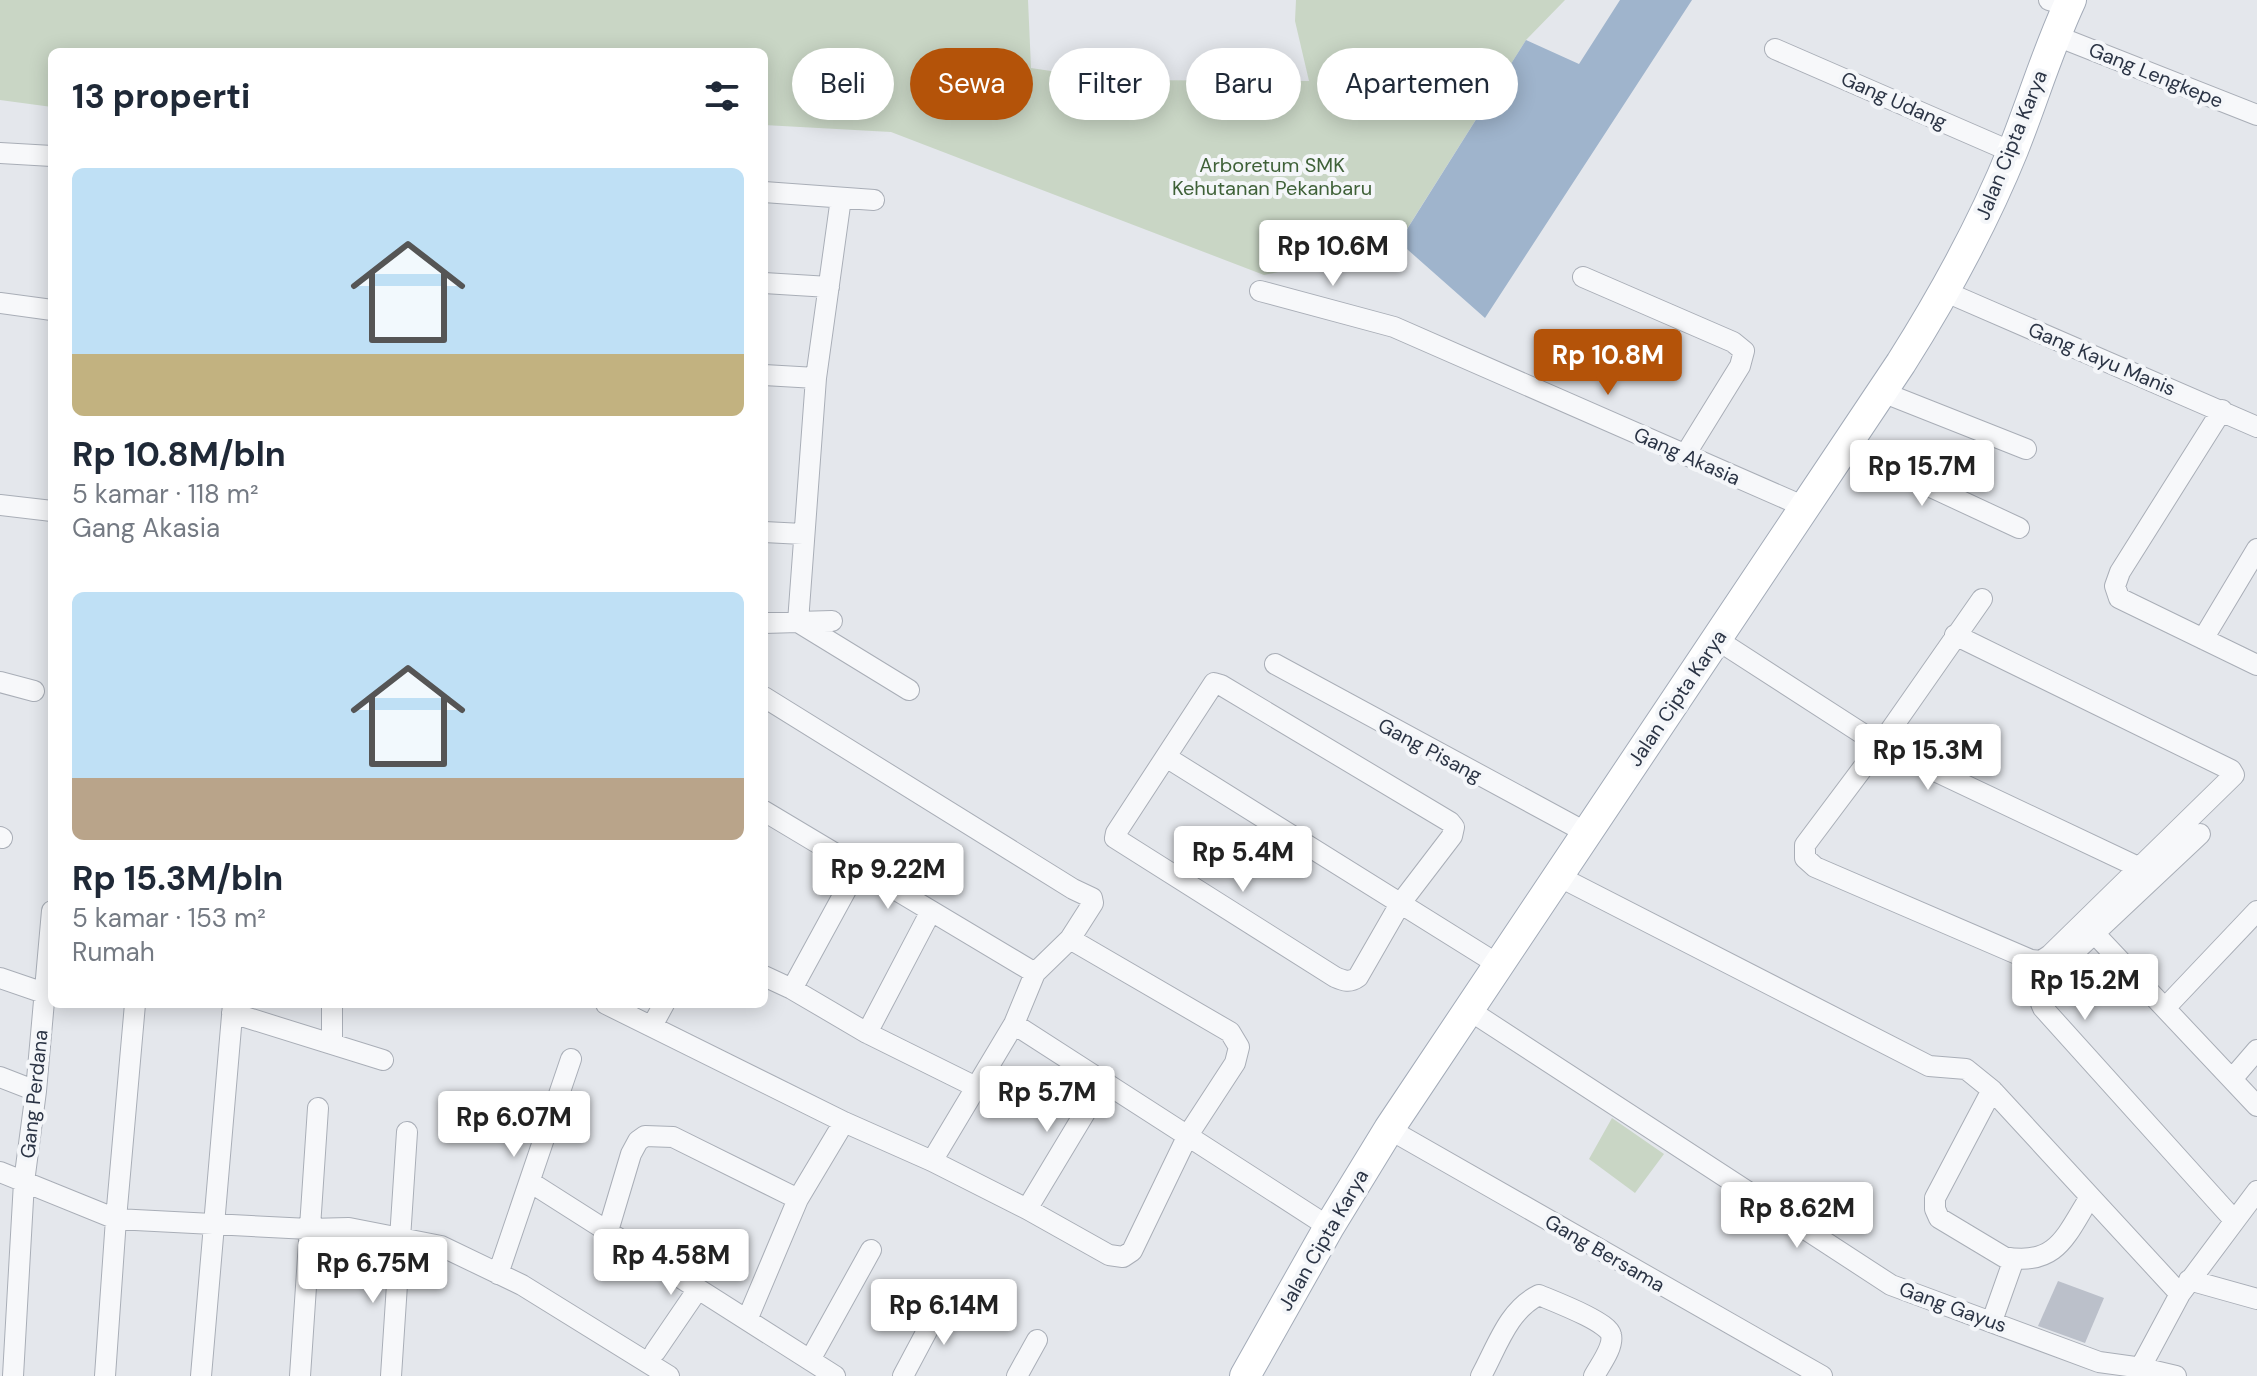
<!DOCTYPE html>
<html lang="id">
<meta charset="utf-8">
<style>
:root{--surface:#fff;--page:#f2f2f3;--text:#1f2937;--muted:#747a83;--accent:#b45309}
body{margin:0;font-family:"DM Sans",sans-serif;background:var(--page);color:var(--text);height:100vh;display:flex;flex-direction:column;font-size:30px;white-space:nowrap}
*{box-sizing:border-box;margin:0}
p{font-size:26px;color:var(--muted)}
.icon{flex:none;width:44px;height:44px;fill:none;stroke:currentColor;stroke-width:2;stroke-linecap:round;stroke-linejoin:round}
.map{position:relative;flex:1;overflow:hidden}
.side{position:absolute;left:48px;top:48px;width:720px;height:960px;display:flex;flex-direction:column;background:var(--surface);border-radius:12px;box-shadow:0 4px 20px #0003}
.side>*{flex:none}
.top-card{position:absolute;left:792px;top:48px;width:760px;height:72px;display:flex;gap:16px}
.price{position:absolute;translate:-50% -68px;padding:0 18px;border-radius:8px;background:#fff;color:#222;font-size:26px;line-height:52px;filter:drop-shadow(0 2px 4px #0008)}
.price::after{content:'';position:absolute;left:50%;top:48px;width:24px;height:18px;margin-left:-12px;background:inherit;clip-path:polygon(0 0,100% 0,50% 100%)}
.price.active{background:var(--accent);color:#fff}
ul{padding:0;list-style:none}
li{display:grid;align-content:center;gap:16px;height:424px;padding:0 24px}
li span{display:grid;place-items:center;height:248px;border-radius:12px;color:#555}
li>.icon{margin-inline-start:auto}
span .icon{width:144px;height:144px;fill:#fffc;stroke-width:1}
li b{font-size:34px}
h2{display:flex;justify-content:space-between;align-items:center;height:96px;padding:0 24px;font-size:34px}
.chip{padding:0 28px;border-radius:36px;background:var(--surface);box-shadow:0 4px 20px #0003;font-size:28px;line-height:72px}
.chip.active{background:var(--accent);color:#fff}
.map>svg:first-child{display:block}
.green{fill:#c9d6c5}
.water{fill:#9fb4cc}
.building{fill:#bbc0ca}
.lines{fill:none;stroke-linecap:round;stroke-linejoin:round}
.street-casing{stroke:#a9aeb7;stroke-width:22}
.primary-casing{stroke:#a3abb8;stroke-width:32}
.street{stroke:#f7f8fa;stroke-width:20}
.primary{stroke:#fff;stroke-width:30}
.labels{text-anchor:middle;stroke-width:8;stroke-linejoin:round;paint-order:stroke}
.street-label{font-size:20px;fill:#2b3445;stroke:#f4f6f9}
.park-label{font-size:20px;fill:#3f6138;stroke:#f4f6f9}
</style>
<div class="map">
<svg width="2257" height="1376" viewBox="0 0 2257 1376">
<rect width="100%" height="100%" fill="#e4e7ec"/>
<path class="green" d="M0,0H1028L1031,68L1110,80L1309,81L1295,21L1296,0H1565L1526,40L1395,248L1264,275L891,132L764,125V52H52V107L0,100Z
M1612,1118L1664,1154L1635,1193L1589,1159Z"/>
<path class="water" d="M1620,0H1692L1485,318L1399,242L1526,40L1579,64Z"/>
<path class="building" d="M2058,1281L2104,1298L2085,1343L2038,1326Z"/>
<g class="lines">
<g class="street-casing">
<path id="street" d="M2049,0L2068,6
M2054,35L2257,115
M1775,49L2012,152
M0,153L52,156
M764,192L874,200
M841,198L816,378L798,622L909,690
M1583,277L1733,342L1744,351L1740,366L1685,455
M764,283L829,287
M1260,291L1394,327L1805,507
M1946,292L2257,427
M0,303L52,310
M764,375L816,378
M1882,392L2026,449
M2222,410L2120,572L2115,586L2119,598L2257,665
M1845,447L2019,528
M0,505L52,511
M764,532L803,534
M764,623L832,621
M1955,635L2231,770L2234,775L2050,955L2041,961L2031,960L1815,867L1805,858V845L1880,745L1982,599
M1716,639L1880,745L2138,867
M2203,639L2257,549
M1275,664L1587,833
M0,682L34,691
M1214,683L1221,685L1450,822L1454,827L1452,836L1400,904L1358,977C1350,983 1344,981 1335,977L1115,838L1116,833Z
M764,697L1073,889L1092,898L1093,903L1070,939
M1166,757L1499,965
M764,811L1035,973
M2200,834L2051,974C2041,987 2035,992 2043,1008L2234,1220
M0,837L2,838
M1558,876L1929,1066L1966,1069L1992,1090L2180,1294
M931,911L867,1033L976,1087
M2094,933L2257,1106
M764,976L792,989L867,1033
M0,978L44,993
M792,989L858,868
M606,1004L844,1122L932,1161L1027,1209L1109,1255L1123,1257L1132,1251L1188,1135L1235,1063L1239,1047L1230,1032L1070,939L1035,973L1014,1024L932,1161
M2165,1008L2257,911
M1469,1010L1891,1285L2099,1362L2142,1368L2176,1376
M232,1013L383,1060
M1014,1024L1329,1227
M652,1026L664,1004
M332,1043V1004
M0,1077L36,1091
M2232,1079L2257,1050
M1992,1090L1935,1198V1209L1939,1218L2004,1257C2057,1267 2066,1235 2090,1197
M1389,1129L1822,1376
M0,1172L116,1219L309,1229L349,1228L441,1246L522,1285L669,1376
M530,1182L835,1376
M1027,1209L1104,1081
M608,1231L631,1154L638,1141L645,1136L673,1137L798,1199
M498,1274L571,1059
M2189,1280L2257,1299
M747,1320L798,1199L844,1122
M1992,1321L2014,1259
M655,1352L698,1289
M810,1360L871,1250
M13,1376L24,1182L36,1091L52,911
M105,1376L116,1219L135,1004
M201,1376L233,1004
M300,1376L318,1108
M391,1376L407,1132
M903,1376L945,1297
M1017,1376L1037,1340
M1481,1376C1497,1347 1508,1310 1539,1295C1553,1301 1609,1322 1611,1335C1614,1347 1600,1365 1594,1376
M2136,1376L2180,1294L2257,1191"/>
</g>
<g class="primary-casing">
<path id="primary" d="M1245,1376L1329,1227L1389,1129L1901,363C1944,295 1983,224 2013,150C2033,100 2048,49 2071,0"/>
</g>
<use href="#street" class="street"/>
<use href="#primary" class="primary"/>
</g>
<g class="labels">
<g class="street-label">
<text transform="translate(2156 75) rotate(22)" y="7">Gang Lengkepe</text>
<text transform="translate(1894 100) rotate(24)" y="7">Gang Udang</text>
<text transform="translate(2011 145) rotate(-68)" y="7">Jalan Cipta Karya</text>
<text transform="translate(2102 359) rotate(23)" y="7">Gang Kayu Manis</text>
<text transform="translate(1687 456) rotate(24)" y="7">Gang Akasia</text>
<text transform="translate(1677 698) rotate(-56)" y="7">Jalan Cipta Karya</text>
<text transform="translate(1430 750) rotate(28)" y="7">Gang Pisang</text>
<text transform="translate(34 1094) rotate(-84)" y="7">Gang Perdana</text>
<text transform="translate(1323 1240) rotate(-60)" y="7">Jalan Cipta Karya</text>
<text transform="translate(1605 1253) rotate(30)" y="7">Gang Bersama</text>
<text transform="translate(1953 1307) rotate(20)" y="7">Gang Gayus</text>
</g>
<g class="park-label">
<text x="1272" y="172">Arboretum SMK<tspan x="1272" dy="23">Kehutanan Pekanbaru</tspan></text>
</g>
</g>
</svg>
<b class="price" style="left:1333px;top:288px">Rp 10.6M</b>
<b class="price active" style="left:1608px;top:397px">Rp 10.8M</b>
<b class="price" style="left:1922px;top:508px">Rp 15.7M</b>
<b class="price" style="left:1928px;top:792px">Rp 15.3M</b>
<b class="price" style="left:1243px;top:894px">Rp 5.4M</b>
<b class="price" style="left:888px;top:911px">Rp 9.22M</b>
<b class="price" style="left:2085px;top:1022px">Rp 15.2M</b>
<b class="price" style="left:1047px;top:1134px">Rp 5.7M</b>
<b class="price" style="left:514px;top:1159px">Rp 6.07M</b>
<b class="price" style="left:1797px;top:1250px">Rp 8.62M</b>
<b class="price" style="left:671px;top:1297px">Rp 4.58M</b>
<b class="price" style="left:373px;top:1305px">Rp 6.75M</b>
<b class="price" style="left:944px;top:1347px">Rp 6.14M</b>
<div class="top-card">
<a class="chip">Beli</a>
<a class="chip active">Sewa</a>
<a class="chip">Filter</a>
<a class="chip">Baru</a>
<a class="chip">Apartemen</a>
</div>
<section class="side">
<h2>13 properti<svg class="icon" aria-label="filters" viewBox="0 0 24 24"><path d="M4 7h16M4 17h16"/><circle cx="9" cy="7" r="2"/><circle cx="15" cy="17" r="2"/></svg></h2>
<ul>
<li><span style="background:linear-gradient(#bfe0f5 75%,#c2b280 0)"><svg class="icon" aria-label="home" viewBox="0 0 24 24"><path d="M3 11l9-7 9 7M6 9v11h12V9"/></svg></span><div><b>Rp 10.8M/bln</b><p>5 kamar · 118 m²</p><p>Gang Akasia</p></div></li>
<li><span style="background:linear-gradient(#bfe0f5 75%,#b9a48a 0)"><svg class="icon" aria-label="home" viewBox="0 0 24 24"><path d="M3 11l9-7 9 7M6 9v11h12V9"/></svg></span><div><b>Rp 15.3M/bln</b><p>5 kamar · 153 m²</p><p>Rumah</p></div></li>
</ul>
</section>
</div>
